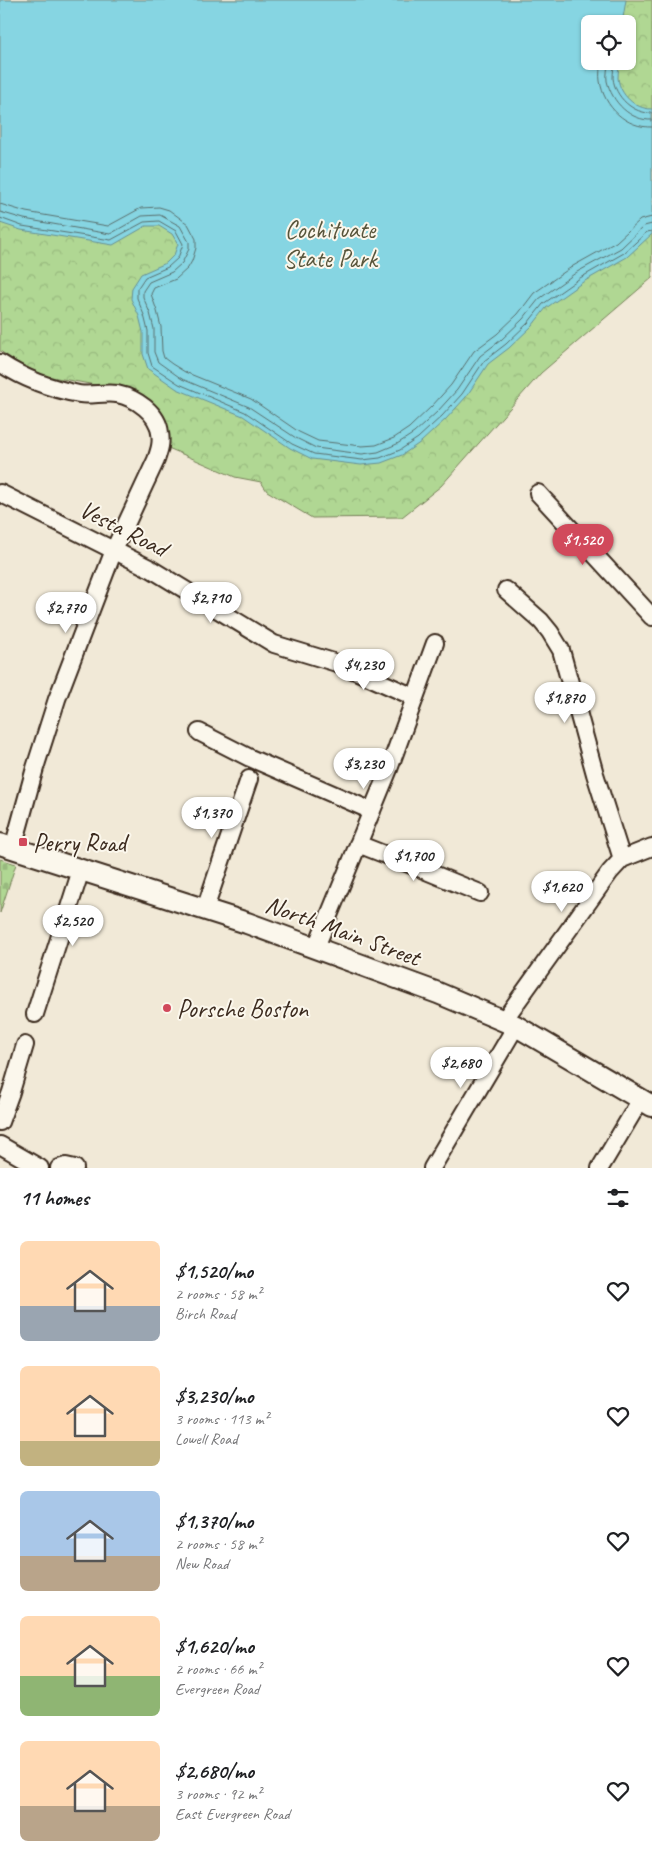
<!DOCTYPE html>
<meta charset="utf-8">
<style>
:root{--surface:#fff;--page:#f6f6f6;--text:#202124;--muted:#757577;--accent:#d1495b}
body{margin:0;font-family:Caveat,sans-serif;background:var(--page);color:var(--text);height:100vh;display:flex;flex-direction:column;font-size:19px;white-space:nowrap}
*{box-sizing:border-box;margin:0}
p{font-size:16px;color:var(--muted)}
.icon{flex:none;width:28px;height:28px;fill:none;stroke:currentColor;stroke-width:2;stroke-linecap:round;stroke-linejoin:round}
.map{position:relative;height:1168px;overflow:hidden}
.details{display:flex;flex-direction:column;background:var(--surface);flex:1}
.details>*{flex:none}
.fabs{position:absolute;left:581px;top:15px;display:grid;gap:10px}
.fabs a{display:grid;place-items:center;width:55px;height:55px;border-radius:8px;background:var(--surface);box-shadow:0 1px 4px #0004;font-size:25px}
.price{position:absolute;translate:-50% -42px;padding:0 11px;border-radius:18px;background:#fff;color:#222;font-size:16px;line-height:32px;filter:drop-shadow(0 1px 2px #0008)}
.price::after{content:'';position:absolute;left:50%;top:30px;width:15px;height:11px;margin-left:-8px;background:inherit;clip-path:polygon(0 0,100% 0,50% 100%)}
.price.current{background:var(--accent);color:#fff}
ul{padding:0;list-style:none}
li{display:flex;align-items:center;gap:15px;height:125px;padding:0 20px}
li span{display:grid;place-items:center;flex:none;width:140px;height:100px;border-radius:8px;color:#555}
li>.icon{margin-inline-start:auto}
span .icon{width:60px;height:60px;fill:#fffc;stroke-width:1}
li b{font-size:21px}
h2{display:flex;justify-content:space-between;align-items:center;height:60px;padding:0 20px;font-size:21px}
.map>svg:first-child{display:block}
.cemetery{fill:url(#cemetery-stones);stroke:#768058}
.park{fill:url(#park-crowns);stroke:#768058;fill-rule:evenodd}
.water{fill:#86d5e2;stroke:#689194}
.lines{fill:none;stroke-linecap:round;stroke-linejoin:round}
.shore{stroke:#596e6c;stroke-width:1}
.minor-casing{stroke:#3b2a1e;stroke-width:20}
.major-casing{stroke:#3b2a1e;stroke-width:24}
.minor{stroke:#fbf7ec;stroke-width:16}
.major{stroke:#fbf7ec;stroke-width:20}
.poi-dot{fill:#d1495b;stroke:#fbf7ec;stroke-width:2}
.labels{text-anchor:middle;stroke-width:4;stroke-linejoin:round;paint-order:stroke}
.park-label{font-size:25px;fill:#58553b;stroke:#fbf7ec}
.street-label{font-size:25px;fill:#3b2a1e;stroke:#fbf7ec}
.poi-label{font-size:25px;fill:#3b2a1e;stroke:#fbf7ec;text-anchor:start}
</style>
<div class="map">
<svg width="652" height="1168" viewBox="0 0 652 1168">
<defs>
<pattern id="cemetery-stones" width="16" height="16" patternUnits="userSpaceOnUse" patternTransform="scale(1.25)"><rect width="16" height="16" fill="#b0d793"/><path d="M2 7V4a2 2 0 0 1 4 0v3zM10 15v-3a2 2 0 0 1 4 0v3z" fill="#98b97e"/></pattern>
<pattern id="park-crowns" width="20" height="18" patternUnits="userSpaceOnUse" patternTransform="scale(1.25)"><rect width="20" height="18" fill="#b0d793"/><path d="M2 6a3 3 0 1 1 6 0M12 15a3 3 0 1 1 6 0" fill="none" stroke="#98b97e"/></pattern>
</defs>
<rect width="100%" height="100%" fill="#f1e9d7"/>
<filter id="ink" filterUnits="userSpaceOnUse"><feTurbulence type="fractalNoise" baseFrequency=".02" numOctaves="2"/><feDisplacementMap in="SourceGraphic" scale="10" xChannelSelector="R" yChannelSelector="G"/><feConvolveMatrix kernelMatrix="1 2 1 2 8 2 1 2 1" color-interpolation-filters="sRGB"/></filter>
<g filter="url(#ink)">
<path class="cemetery" d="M0,859L16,864L0,913Z"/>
<path class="park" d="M0,0H652V278L541,373L441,486L402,517L312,518L267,491L261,482L235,477L166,447V436L123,390L35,374L0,351ZM590,24H628V61H590Z"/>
<path class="water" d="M0,0H626L622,24H590V61H619C619,66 618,73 618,78C620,95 635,109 652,109V234L627,257L583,282L546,308L532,326L509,348L488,364L466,397L446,419L421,442L402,455L381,463L361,465L312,459L290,448L243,416L177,389L148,369L143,354V332L139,316L131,299L132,288L141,274L166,263L174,255L178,244L172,234L159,226H146L113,245L21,230L0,223Z"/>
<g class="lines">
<path class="shore" d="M601,61C600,68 599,75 600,81C604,107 626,128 652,127
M608,61C608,68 606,75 607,81C612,102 630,121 652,120
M614,61C614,67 613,72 613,78C615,97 633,114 652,113
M0,204L26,212L108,226L141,208L159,207L169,210L188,224L196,239V248L192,261L188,268L176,279L154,288L151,294L157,311L161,327L162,351L164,358L172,364L185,372L251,399L299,432L318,441L362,446L376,445L394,438L409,428L432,406L451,385L474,351L497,334L518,314L534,293L573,266L616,242L640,220L652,217
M0,212L24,219L110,234L142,216L160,215L180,226L189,242V249L182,263L172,272L149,282L143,291V297L150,313L154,329V352L158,362L182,379L249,407L296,438L316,448L362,454L378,452L397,444L414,433L437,412L457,390L480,356L501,340L523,319L539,299L577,272L621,248L644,226L652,224
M0,218L22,226L111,240L144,222L159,221L176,231L183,244L178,258L168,267L145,277L137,289V298L144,315L148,331V353L152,366L179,384L245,412L292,444L314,454L362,460L380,458L400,450L418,438L442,416L462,394L484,361L506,344L528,323L543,304L580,278L624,253L647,232L652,231"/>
<g class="minor-casing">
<path id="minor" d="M0,363C23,378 52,389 79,394C91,396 104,392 117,394C136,398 158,413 160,433C162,443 159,451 156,460L114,550L57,699L35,768L13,848
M0,493L151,569L274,644L340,664L414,697
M538,493L652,617
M506,590L541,621L550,632L561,650L595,774L622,859
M199,732L250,758L372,811
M358,844L409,864L480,893
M205,909L249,779
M316,947L389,769L435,643
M35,1014L81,870
M504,1020L610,872L622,859L652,847
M0,1122L11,1092L25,1045
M0,1145L40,1168
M59,1168L66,1166L75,1168
M432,1168L516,1026
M600,1168L641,1099"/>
</g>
<g class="major-casing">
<path id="major" d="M0,844L247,923L438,993L516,1026L652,1106"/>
</g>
<use href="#minor" class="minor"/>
<use href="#major" class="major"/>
</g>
</g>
<g class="poi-dot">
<rect x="18" y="837" width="10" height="10" rx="2.5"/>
<circle cx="167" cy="1008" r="5"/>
</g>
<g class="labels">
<g class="park-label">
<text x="330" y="238">Cochituate<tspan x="330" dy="29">State Park</tspan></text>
</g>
<g class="street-label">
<text transform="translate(124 528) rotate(27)" y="9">Vesta Road</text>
<text transform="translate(343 930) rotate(20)" y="9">North Main Street</text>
</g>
<g class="poi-label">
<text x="33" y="851">Perry Road</text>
<text x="177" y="1017">Porsche Boston</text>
</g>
</g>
</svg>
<div class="fabs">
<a><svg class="icon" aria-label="locate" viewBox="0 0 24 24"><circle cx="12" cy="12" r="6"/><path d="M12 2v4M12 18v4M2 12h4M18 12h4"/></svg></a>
</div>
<b class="price current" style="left:583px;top:566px">$1,520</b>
<b class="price" style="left:211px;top:624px">$2,710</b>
<b class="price" style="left:66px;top:634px">$2,770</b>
<b class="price" style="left:364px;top:691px">$4,230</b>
<b class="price" style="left:565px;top:724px">$1,870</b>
<b class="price" style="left:364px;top:790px">$3,230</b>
<b class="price" style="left:212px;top:839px">$1,370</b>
<b class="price" style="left:414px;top:882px">$1,700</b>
<b class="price" style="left:562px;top:913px">$1,620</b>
<b class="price" style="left:73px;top:947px">$2,520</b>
<b class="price" style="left:461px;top:1089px">$2,680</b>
</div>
<section class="details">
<h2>11 homes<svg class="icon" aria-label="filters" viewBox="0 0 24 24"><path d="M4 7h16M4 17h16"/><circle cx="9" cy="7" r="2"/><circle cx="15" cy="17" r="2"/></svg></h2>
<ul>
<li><span style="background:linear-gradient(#ffd9b3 65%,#9aa5b1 0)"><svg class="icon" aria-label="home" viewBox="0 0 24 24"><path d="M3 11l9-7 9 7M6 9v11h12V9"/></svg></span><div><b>$1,520/mo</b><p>2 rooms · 58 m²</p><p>Birch Road</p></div><svg class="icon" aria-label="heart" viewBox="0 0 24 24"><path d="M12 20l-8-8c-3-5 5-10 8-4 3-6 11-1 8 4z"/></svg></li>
<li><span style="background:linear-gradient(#ffd9b3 75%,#c2b280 0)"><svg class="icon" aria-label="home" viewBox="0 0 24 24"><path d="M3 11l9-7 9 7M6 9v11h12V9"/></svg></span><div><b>$3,230/mo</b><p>3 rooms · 113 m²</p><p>Lowell Road</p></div><svg class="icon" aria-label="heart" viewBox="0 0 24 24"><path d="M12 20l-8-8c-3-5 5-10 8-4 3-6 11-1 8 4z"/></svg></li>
<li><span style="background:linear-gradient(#a9c7e8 65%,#b9a48a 0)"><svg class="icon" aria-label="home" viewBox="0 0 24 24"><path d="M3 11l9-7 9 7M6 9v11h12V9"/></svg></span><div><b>$1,370/mo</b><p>2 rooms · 58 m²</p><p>New Road</p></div><svg class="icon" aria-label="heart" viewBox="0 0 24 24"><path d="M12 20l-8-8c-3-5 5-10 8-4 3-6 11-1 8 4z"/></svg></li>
<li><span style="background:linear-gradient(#ffd9b3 60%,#8fb573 0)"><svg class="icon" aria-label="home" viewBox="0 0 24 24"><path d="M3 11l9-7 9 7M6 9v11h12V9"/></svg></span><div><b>$1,620/mo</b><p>2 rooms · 66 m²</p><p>Evergreen Road</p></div><svg class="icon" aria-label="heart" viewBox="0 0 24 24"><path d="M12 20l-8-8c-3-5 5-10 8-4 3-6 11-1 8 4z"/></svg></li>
<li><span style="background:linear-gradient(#ffd9b3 65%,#b9a48a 0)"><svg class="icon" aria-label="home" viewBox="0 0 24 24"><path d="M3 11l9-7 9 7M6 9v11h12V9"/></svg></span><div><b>$2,680/mo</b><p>3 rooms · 92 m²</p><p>East Evergreen Road</p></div><svg class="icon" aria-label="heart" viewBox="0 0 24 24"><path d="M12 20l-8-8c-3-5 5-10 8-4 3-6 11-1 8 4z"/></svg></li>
</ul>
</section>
